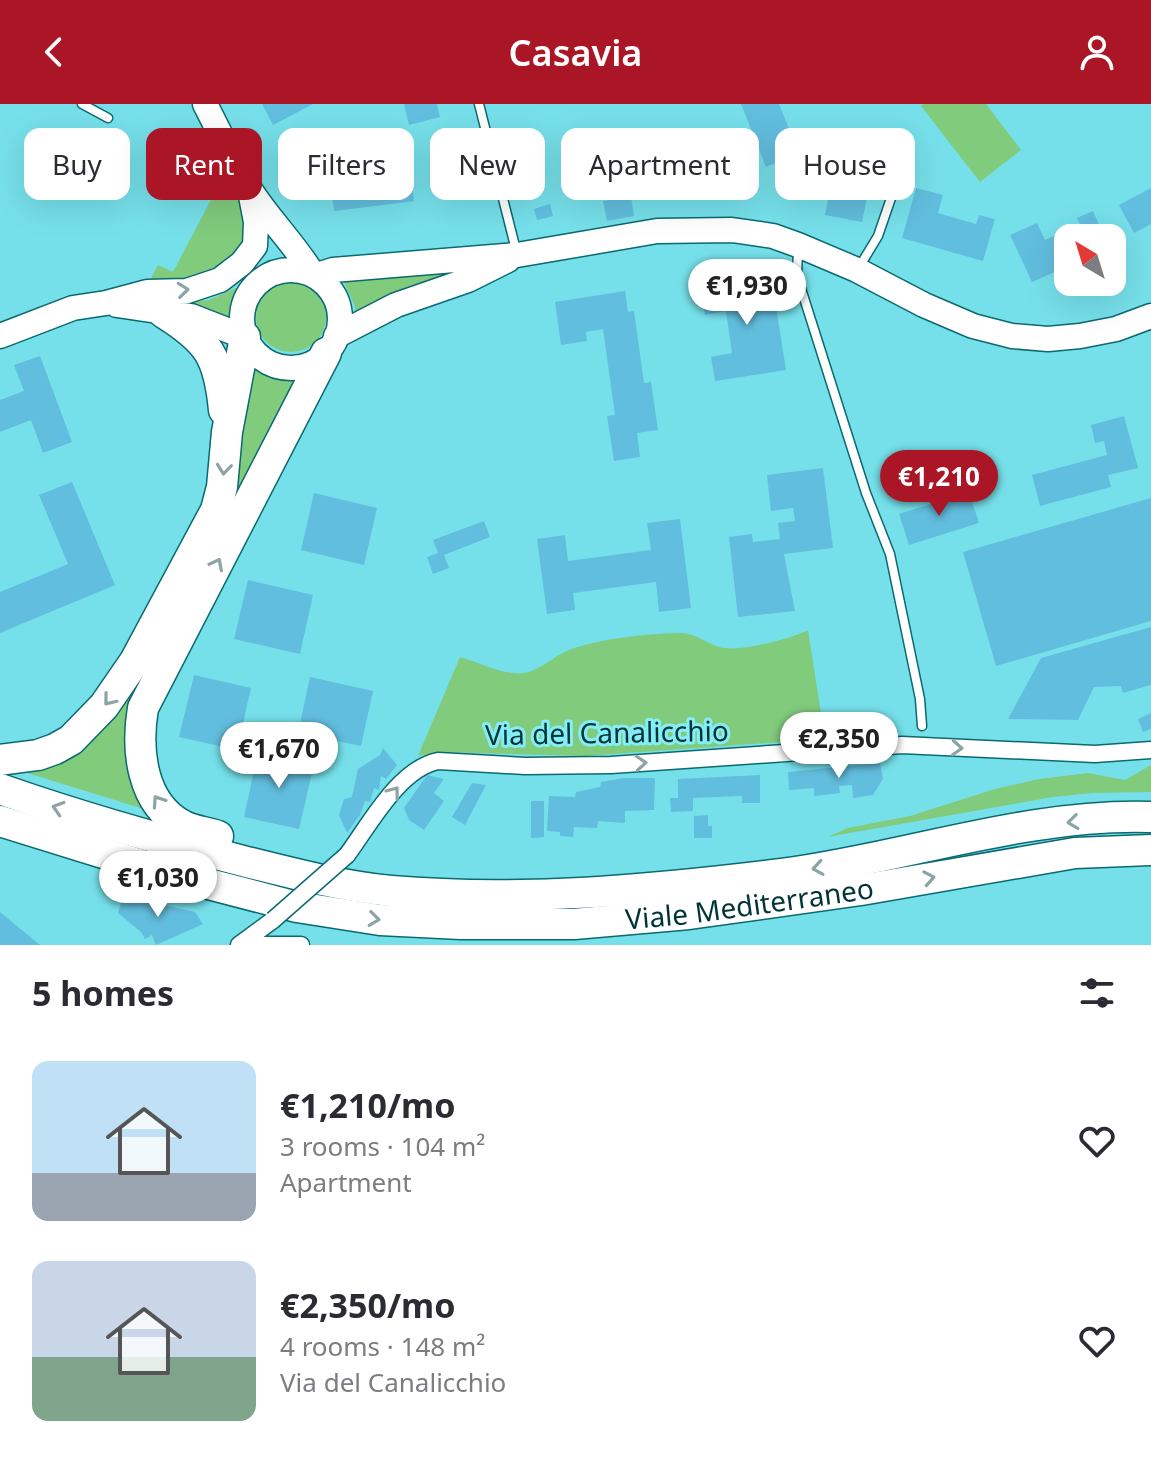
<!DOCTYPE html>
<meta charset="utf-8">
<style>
:root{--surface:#fff;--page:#f2f2f3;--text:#2b2b33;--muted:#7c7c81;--accent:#ab1627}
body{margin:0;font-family:"Noto Sans",sans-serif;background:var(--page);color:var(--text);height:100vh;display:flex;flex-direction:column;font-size:30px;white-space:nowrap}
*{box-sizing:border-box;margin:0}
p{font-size:26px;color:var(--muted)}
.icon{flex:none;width:44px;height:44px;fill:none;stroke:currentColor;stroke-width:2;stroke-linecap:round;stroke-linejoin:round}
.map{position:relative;height:841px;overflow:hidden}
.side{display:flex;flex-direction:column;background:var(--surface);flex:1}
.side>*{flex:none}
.banner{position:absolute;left:24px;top:24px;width:1104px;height:72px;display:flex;gap:16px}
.needle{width:52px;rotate:322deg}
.buttons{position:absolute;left:1054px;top:120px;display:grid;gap:16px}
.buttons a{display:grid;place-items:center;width:72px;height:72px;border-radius:16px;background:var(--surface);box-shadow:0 8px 32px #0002;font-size:40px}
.price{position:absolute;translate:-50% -68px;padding:0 18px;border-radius:28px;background:#fff;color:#222;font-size:26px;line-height:52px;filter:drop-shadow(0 2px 4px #0008)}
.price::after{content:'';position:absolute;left:50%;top:48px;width:24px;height:18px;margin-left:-12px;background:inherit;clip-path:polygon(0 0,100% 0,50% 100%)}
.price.selected{background:var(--accent);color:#fff}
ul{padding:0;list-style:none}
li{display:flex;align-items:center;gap:24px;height:200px;padding:0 32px}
li span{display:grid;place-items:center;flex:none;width:224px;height:160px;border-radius:16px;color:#555}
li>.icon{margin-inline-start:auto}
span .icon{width:96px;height:96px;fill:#fffc;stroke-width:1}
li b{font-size:34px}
h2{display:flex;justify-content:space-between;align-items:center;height:96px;padding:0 32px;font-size:34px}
.chip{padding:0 28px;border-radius:16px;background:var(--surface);box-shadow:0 8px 32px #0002;font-size:28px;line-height:72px}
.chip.selected{background:var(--accent);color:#fff}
header{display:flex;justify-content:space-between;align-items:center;height:104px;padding:0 32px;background:var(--accent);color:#fff;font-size:36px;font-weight:600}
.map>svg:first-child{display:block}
.green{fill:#81cb7d}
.building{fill:#62bede}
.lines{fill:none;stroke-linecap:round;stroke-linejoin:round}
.lane-casing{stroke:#096a71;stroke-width:11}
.street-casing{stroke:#096a71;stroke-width:19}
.secondary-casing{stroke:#096a71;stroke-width:27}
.highway-casing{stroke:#096a71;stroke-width:33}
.lane{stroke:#fff;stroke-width:8}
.street{stroke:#fff;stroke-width:16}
.secondary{stroke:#fff;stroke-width:24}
.highway{stroke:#fff;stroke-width:30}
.street-bridge-casing{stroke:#096a71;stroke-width:19;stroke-linecap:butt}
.street-bridge{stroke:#fff;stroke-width:16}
.oneway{stroke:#8da4a5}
.labels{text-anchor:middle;stroke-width:6;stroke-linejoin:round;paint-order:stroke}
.street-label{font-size:28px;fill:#013437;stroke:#84eef7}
</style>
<header><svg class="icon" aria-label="back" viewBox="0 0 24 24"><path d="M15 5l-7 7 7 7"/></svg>Casavia<svg class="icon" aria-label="person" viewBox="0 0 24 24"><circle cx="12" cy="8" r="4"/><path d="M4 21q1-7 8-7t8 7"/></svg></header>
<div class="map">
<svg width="1151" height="841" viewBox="0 0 1151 841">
<rect width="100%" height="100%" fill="#76e0ea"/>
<path class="green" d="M923,0H986L1021,46L980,78L921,2Z
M225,69C231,80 239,91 243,102C255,136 231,163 199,172C183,176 165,176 149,178L158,161L173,168Z
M467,165L355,213V202L343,176Z
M256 213a35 35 0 1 1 70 0a35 35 0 1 1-70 0Z
M236,184L230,199V216L181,199L209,196Z
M251,260L270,271L296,274L300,278L140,583L147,706L24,668L152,548Z
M808,526L825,635L584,652L438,648L418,652L460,553C477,558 495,567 513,569C537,573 553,550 574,544C607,534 644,530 678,529C696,528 707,541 724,544C743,547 791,535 808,526Z
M1151,661V688L1092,689L1053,693L827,733L848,724L910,712L995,685L1039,675L1088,669L1125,676Z"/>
<path class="building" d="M262,0H313L273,21Z
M404,0H437L440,13L409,21Z
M741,0H779L799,49L766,63Z
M840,36L877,44L862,118L825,111Z
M410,65L414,97L334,107L330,74L361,71L362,76L378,75V69Z
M916,84L943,91L938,109L976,120L979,111L995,115L983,157L902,134Z
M1151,84V120L1134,129L1119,101Z
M631,93L634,112L607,117L603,97Z
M550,100L553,112L537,116L534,105Z
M1093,107L1105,134H1068V162L1032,178L1010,131L1037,119L1045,136L1080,120L1077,114Z
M771,171L786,266L715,277L711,253L732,249L726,207L705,211L700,182Z
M625,187L628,208L634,207L644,279L651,278L658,326L637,329L640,353L614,357L607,312L615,311L603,225L586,228L587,237L561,241L555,198Z
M40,252L72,338L43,349L31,316L0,328V296L24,287L14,261Z
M1124,312L1138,364L1108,371L1111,383L1040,402L1032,371L1107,351L1104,337L1095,339L1091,321Z
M823,364L833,444L784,450L795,507L738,513L729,433L752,430L753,438L780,435L778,419L795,417L793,404L771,407L767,371Z
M72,378L115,481L0,529V488L68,460L39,391Z
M969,388L979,419L909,441L899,410Z
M314,389L377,404L364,461L301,446Z
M1151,394V517L996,562L963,448Z
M680,415L691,504L659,508L656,478L573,489L575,506L547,510L537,435L565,431L568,457L651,446L647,419Z
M484,417L490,433L444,451L449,464L433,470L427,453L438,449L433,436Z
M248,476L313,491L300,550L234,535Z
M1151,523V581L1123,589L1121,582L1094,583L1078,616L1008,615L1041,554Z
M194,571L251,584L237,646L179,633Z
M310,573L373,587L361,642L298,629Z
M1151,609V625L1143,628L1138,615Z
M383,644L397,661L386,675L381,672L379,686L374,684L370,698L365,697L360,711L347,729L339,711L344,695L352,693L358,665L380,651Z
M258,648L314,660L299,725L244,713Z
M880,659L883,675L873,691L853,694L852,681L839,682L840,689L814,692V684L789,686L788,668Z
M427,671L444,675L434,689L444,697L424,726L409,716L404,704Z
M760,671V699H742V692L693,694V707L671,708L670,694H678V675Z
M624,674H655L654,706L625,707V719L598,717L597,724L574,723L573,733L560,732V728L547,727L549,692L575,693L576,688L600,683L601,678Z
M472,679L486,681L465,721L452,713Z
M531,697H544V733L531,734Z
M708,711V722H712V734H694V712Z
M123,792L195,808L203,820L156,841L152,831L145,835L141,828L118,809Z
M0,808L40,841H0Z"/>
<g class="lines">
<g class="lane-casing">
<path id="lane" d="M82,0L108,14
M479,0L516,146
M798,145L797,172L866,389L890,450L920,595L922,622
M858,165L878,132L901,65"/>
</g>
<g class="street-casing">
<path id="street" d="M347,751C370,720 399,665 438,657L525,662L611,661L902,641L1095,650L1151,646
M239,841L273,816
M254,841H301"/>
</g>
<g class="secondary-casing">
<path id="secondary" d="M205,0C220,29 234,60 251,87C271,118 295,140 314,172L333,166L517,151L657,127L732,126L773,132L798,141L857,166L924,201L973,222L1012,232L1048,235L1080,232L1116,225L1151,212
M242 215a49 49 0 1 1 98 0a49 49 0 1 1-98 0Z
M117,201L191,212L245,233
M0,232L73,204L106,199L147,188L187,187L220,176L242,159L255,142L256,118L251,92
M336,232L396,201L468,176L508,156"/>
</g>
<g class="highway-casing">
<g id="highway">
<path d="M164,209C209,237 219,253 224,306"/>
<path d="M0,656L38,651L55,645L71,636L104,602L135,557L216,406L222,383L227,328L245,233"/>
<path d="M0,685C80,713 161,736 243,757C291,769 341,782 391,787C521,798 652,786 782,770C905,754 1026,709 1151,713"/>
<path id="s1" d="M0,717L174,771L297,803L380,816L461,820H574L689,810L861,786L1075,749L1151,746"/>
<path d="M218,732C207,728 192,727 182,721C141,699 136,645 143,604L326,249"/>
</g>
</g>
<use href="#lane" class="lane"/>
<use href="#street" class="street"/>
<use href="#secondary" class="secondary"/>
<use href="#highway" class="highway"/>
<g class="street-bridge-casing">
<path id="street-bridge" d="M273,816L347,751"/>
</g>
<use href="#street-bridge" class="street-bridge"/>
</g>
<defs><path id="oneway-chevron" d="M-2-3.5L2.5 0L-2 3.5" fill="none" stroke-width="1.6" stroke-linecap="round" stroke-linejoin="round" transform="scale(2)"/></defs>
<g class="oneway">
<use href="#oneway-chevron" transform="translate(183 186) rotate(-6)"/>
<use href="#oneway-chevron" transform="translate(224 365) rotate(96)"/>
<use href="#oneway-chevron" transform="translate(217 460) rotate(-63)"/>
<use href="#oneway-chevron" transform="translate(109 596) rotate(129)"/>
<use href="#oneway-chevron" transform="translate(957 644) rotate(3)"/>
<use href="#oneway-chevron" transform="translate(641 659) rotate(-4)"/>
<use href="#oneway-chevron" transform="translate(394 688) rotate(-53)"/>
<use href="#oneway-chevron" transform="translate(158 697) rotate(-124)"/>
<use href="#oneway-chevron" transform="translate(58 704) rotate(-163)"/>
<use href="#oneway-chevron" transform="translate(1073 718) rotate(173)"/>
<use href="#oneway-chevron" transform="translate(818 764) rotate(171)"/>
<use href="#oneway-chevron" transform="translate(929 774) rotate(-10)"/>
<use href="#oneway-chevron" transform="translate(374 815) rotate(7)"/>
</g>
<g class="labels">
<g class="street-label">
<text transform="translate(607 629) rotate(-1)" y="10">Via del Canalicchio</text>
<text dy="10" stroke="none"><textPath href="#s1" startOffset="764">Viale Mediterraneo</textPath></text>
</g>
</g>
</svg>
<div class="buttons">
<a><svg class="needle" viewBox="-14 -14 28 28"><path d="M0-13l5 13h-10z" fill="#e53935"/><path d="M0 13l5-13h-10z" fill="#7c7c81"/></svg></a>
</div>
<b class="price" style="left:747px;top:223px">€1,930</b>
<b class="price selected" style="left:939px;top:414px">€1,210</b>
<b class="price" style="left:839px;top:676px">€2,350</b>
<b class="price" style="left:279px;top:686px">€1,670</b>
<b class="price" style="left:158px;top:815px">€1,030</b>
<div class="banner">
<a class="chip">Buy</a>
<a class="chip selected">Rent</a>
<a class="chip">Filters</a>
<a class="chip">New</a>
<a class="chip">Apartment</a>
<a class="chip">House</a>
</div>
</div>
<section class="side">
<h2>5 homes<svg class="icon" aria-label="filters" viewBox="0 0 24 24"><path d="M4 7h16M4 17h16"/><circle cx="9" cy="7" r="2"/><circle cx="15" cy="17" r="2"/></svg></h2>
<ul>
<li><span style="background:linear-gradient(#bfe0f5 70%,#9aa5b1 0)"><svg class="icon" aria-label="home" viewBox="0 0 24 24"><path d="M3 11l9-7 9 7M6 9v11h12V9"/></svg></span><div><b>€1,210/mo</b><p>3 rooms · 104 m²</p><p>Apartment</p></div><svg class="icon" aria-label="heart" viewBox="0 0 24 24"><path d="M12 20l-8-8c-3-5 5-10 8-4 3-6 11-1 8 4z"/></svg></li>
<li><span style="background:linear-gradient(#c9d6e8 60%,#7fa58c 0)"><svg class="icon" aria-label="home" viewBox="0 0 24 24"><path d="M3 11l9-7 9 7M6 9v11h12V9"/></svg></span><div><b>€2,350/mo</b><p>4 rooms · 148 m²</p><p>Via del Canalicchio</p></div><svg class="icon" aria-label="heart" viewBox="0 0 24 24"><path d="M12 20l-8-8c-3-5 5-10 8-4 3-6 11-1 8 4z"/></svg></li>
</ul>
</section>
